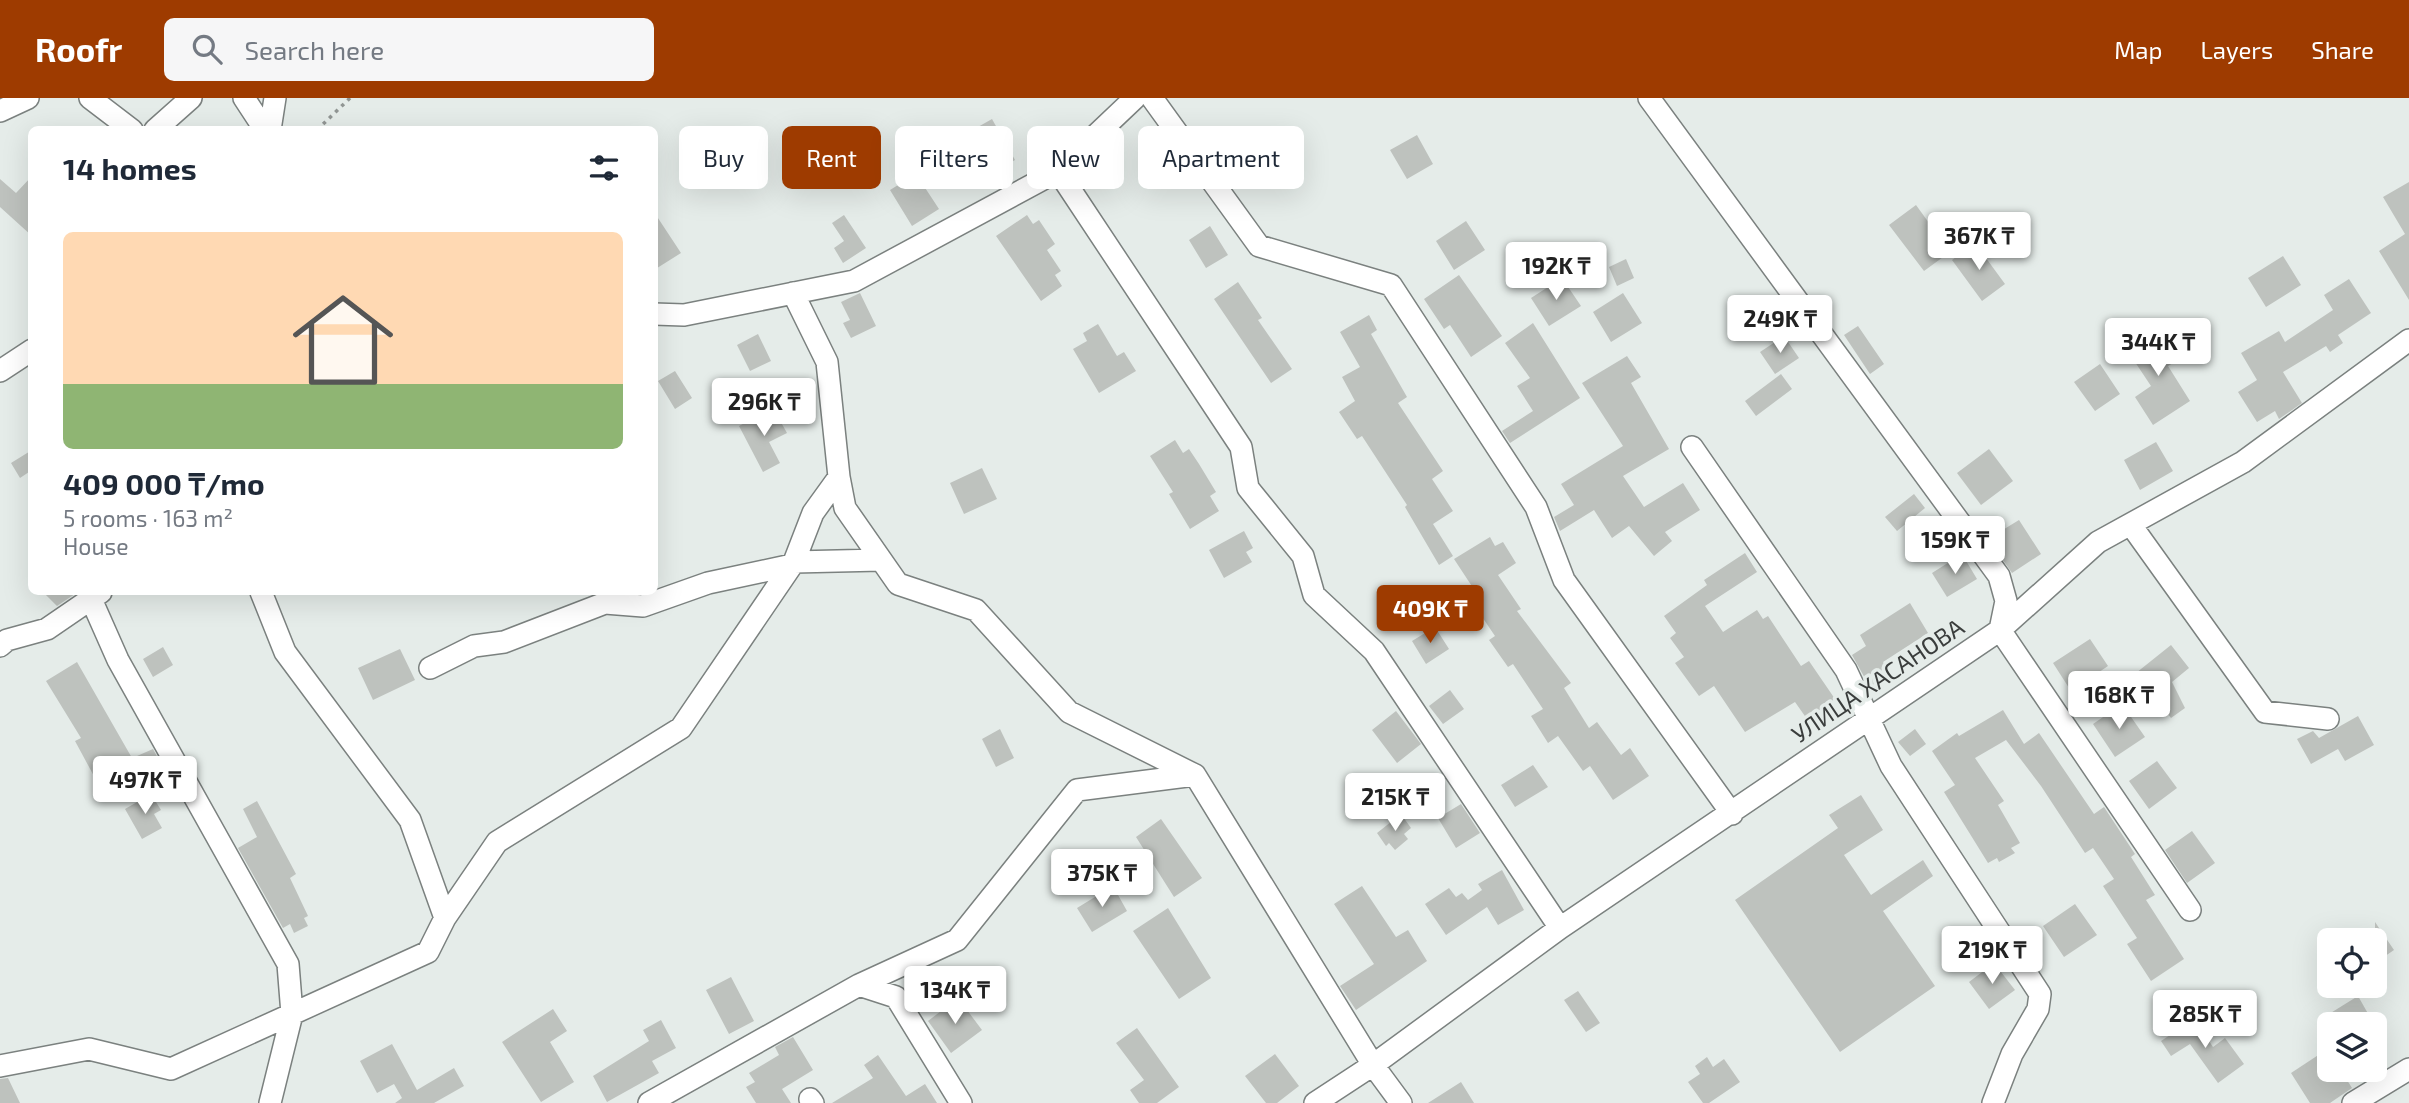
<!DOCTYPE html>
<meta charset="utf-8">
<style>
:root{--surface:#fff;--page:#f6f6f7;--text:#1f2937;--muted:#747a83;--line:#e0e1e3;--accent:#9e3b00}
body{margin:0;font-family:"Exo 2",sans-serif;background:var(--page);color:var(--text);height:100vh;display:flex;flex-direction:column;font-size:26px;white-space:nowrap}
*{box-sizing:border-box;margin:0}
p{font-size:23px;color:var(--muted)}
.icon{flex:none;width:38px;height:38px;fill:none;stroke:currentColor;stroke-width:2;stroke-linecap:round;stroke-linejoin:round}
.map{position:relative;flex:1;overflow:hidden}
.side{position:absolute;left:28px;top:28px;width:630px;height:469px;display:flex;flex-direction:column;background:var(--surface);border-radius:10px;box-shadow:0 7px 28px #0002}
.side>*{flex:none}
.guide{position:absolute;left:679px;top:28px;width:665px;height:63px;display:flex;gap:14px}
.buttons{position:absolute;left:2317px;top:830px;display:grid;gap:14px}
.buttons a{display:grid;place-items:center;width:70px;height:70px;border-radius:10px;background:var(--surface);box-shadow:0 7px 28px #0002;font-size:35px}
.price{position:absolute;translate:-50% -60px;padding:0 16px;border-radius:7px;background:#fff;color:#222;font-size:23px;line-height:46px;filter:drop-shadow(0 2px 4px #0008)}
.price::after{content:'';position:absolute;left:50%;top:42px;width:21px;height:16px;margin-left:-10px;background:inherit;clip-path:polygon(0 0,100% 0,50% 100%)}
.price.current{background:var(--accent);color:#fff}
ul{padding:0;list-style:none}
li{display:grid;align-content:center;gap:14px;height:371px;padding:0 35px}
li+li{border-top:2px solid var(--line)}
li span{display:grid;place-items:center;height:217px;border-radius:10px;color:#555}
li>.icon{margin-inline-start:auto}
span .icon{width:126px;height:126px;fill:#fffc;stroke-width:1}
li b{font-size:30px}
h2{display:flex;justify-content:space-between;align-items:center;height:84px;padding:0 35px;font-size:30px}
.chip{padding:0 24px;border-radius:10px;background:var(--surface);box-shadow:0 7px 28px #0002;font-size:24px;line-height:63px}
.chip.current{background:var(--accent);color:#fff}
header{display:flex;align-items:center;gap:42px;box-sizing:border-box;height:98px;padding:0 35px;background:var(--accent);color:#fff}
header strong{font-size:33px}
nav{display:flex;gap:38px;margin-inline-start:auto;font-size:24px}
.search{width:490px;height:63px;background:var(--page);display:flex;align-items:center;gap:18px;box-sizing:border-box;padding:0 24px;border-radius:10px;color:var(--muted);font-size:26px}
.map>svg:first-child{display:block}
.building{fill:#bec2be}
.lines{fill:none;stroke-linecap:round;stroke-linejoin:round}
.minor-casing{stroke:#7b817f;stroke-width:24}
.path{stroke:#919694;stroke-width:3.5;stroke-dasharray:3.5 5;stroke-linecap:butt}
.minor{stroke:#fff;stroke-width:21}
.labels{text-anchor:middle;stroke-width:7;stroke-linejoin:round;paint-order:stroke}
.street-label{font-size:24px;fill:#3a3d3c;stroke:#e5ece9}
</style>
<header>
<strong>Roofr</strong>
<div class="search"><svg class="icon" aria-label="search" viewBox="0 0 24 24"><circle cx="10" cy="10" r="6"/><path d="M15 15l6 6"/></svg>Search here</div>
<nav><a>Map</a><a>Layers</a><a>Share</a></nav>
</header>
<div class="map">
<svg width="2409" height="1005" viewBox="0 0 2409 1005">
<rect width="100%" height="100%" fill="#e5ece9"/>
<path class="building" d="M992,21L1015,62L985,79L962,38Z
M1417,37L1433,66L1407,81L1390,52Z
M916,76L939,111L912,128L890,92Z
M32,78V138L0,109V81L16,95Z
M2409,84V202L2379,153L2405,136L2383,99Z
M1916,107L1950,154L1924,173L1889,127Z
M654,114L681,155L654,172Z
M844,117L866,150L843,165L834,150L844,143L832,125Z
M1027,117L1033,126L1039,122L1055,146L1047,152L1061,173L1055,177L1062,188L1041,203L996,138Z
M1466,123L1485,152L1454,172L1436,143Z
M1210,128L1228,157L1206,170L1189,142Z
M1975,145L2005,186L1982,203L1952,162Z
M2283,158L2301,187L2266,209L2248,180Z
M1626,161L1634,180L1617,188L1609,169Z
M1459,177L1502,238L1471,259L1450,227L1444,231L1424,201Z
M1562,180L1581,208L1549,228L1531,200Z
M2349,181L2371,215L2338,237L2343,245L2330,254L2326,248L2283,274L2302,305L2279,321L2275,313L2257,324L2238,294L2257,282L2241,255L2279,233L2285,244L2333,212L2324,197Z
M1238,184L1262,220L1258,222L1292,271L1271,285L1214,201Z
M860,195L876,228L851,240L843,225L850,222L841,204Z
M1623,195L1642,225L1611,244L1593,214Z
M1369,217L1377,232L1371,236L1407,299L1398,305L1443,373L1432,381L1453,413L1433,426L1453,458L1439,467L1405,409L1407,407L1362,338L1357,341L1339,314L1355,303L1342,279L1360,269L1340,234Z
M1533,225L1580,300L1510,345L1502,333L1533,313L1517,288L1530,280L1505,245Z
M1098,226L1117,258L1124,254L1136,273L1099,295L1073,251L1087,243L1083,235Z
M1858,228L1884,266L1870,276L1844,237Z
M2158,231L2178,262L2168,268L2190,303L2153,327L2135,299L2151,288L2127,252Z
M758,236L771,263L750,273L737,247Z
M1784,238L1799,260L1775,276L1760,254Z
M1627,258L1641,279L1631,285L1669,351L1623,378L1644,409L1683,385L1700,412L1665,434L1672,443L1654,458L1629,428L1612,440L1594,412L1560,433L1554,419L1574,407L1561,386L1623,348L1582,285Z
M2100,266L2120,296L2095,313L2074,284Z
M675,273L692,300L675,311L658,283Z
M1781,276L1792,291L1756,318L1745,303Z
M773,310L787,335L769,344L780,365L763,374L739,328Z
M1175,342L1183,355L1189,351L1199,366L1216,394L1210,398L1219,413L1190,431L1169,396L1173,394L1150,358Z
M2156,344L2173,373L2140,392L2124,362Z
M1989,351L2013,383L1981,407L1957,375Z
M32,352V372L20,380L11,365Z
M982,370L997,401L964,416L950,385Z
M1914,396L1925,410L1897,433L1885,419Z
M2019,422L2041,456L2012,475L1988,441Z
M1244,433L1253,450L1246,454L1252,464L1224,480L1209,452Z
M1490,439L1495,448L1503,444L1516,465L1498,477L1521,511L1517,513L1571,585L1564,590L1589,630L1597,624L1621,657L1630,650L1649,678L1613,702L1590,668L1583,673L1558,638L1548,645L1531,618L1543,611L1513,566L1508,569L1489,542L1495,538L1472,504L1479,499L1454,461Z
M1745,455L1757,474L1705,508L1723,534L1757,512L1763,521L1768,518L1801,568L1809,563L1835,601L1807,621L1795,604L1745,634L1714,588L1699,598L1675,565L1684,559L1670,540L1676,535L1664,518L1707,487L1704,482Z
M1962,456L1977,481L1947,499L1932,475Z
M43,494H78L57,508Z
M1910,505L1928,535L1883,564L1892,578L1871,591L1852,557L1866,548L1860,537Z
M1435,529L1449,551L1426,566L1412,543Z
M2090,541L2108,568L2071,593L2053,565Z
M2171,547L2189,570L2172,584L2185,610L2171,620L2136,575Z
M163,549L173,567L153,579L143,561Z
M400,551L415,582L373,602L358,570Z
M77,564L132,660L95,680L75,643L81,640L46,583Z
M1450,592L1464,611L1443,626L1429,608Z
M2122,606L2145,639L2115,659L2093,626Z
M2003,612L2024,646L2039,635L2094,716L2104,709L2135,756L2131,759L2155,797L2146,802L2184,861L2151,883L2127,846L2137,840L2103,788L2114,781L2093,750L2085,755L2041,688L2006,642L1975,660L2004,703L1998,707L2020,745L2011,750L2015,755L1999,764L1997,760L1988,765L1944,694L1955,687L1932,653L1957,635L1959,638Z
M1396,613L1421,646L1397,665L1372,632Z
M2358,618L2374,647L2345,663L2338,651L2311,666L2297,641L2313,633L2319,640Z
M1000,631L1014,660L996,669L982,641Z
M1915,631L1926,646L1910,658L1898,644Z
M153,651L165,673L148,681L137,658Z
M2157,663L2177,690L2149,711L2129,683Z
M1533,667L1548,689L1515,709L1501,687Z
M151,696L161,712L154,716L162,730L142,741L125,711Z
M1861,697L1883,732L1844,757L1871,797L1923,762L1933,778L1883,813L1935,888L1840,954L1735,802L1838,730L1829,717Z
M257,703L296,776L290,780L308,818L304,820L308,828L294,835L290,826L283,830L238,750L257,739L243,711Z
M1461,706L1480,735L1456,750L1438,720Z
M1401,716L1411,730L1404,736L1408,741L1395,752L1389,745L1386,748L1377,735Z
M1161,721L1202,780L1174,799L1136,739Z
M2192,733L2215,765L2187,785L2165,752Z
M1502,772L1524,812L1498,827L1487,809L1446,837L1425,806L1449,790L1456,799L1462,795L1468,802L1482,792L1478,786Z
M1113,788L1127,813L1092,834L1077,810Z
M1362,788L1396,839L1408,832L1427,863L1356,912L1340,888L1374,866L1334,806Z
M2075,806L2097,837L2064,859L2043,828Z
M1168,810L1211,880L1179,901L1133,833Z
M2375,824L2394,852L2375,865Z
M1994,865L2015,892L1989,911L1969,884Z
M731,879L754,923L729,936L706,892Z
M1578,893L1600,925L1586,934L1564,902Z
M2358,898L2374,926H2334L2329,916Z
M958,900L982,932L951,955L928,923Z
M553,911L567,933L550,944L574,984L541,1004L502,944Z
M2194,921L2213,949L2225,940L2244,966L2218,985L2190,946L2171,958L2161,943Z
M661,922L676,950L652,963L659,975L607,1004L593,978L649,943L643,932Z
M1137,930L1179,989L1157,1005H1139L1130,992L1144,982L1116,945Z
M793,939L813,972L782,991L791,1005H756L746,989L755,984L749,975L779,957L775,949Z
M392,946L417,992L454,970L464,988L434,1005H395L402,1000L394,986L377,995L360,963Z
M2329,950V971H2340L2352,990L2330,1005H2310L2291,975Z
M1275,956L1299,988L1277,1005H1266L1245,978Z
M878,957L906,998L925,986L937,1005H832L873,980L864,967Z
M1707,959L1713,969L1724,961L1740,984L1709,1005H1703L1688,984L1700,976L1695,968Z
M8,980L20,1005H0V981Z
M1461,984L1474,1005H1428Z"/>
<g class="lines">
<g class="minor-casing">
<path id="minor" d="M90,0L132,32
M244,0L265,32
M1152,0L1259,148L1391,187L1536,409L1564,482L1732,716
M1649,0L1999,478L2006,503L2000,532L2190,812
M0,13L28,0
M155,32L191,0
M270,32L275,0
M1058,73L1241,349L1248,390L1303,458L1314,497L1374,553L1560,830
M793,195L827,264L839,379L845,410L898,486L976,512L1069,614L1195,677
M654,216L684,217L854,183L1058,73L1135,0
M0,273L32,252
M1692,349L1846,572L1891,668L2040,896L2038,911L2012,956L1993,1005
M2131,427L2265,614L2328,621
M794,464L813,415L839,379
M261,494L285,554L410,722L445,820
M91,501L118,562L288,866L292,916L428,854L445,820L497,744L681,630L794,464L881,462
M0,548L7,542L47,531L101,494
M430,570L474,548L504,544L605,505L643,508L708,485L792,467
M859,887L957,842L1077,692L1195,677L1373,967L1401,1005
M0,968L89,951L171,971L292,916L270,1005
M810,1001L813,1005
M649,1005L859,887L896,899L961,1005
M1315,1005L1373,967L1560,830L2000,532L2098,444L2243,364L2409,242
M2353,1005L2409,971"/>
</g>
<path class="path" d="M317,32L350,0"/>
<use href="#minor" class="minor"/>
</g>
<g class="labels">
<g class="street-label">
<text transform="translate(1878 583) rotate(-34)" y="8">УЛИЦА ХАСАНОВА</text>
</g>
</g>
</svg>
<div class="buttons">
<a><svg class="icon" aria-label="locate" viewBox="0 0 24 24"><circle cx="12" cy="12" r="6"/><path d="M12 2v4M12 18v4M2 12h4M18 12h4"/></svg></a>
<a><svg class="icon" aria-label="layers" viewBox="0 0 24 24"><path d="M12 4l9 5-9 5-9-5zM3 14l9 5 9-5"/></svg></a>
</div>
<b class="price" style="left:1979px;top:174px">367K ₸</b>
<b class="price" style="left:1556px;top:204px">192K ₸</b>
<b class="price" style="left:1780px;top:257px">249K ₸</b>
<b class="price" style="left:2158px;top:280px">344K ₸</b>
<b class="price" style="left:764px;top:340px">296K ₸</b>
<b class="price" style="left:1955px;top:478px">159K ₸</b>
<b class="price current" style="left:1430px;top:547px">409K ₸</b>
<b class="price" style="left:2119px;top:633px">168K ₸</b>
<b class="price" style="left:145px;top:718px">497K ₸</b>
<b class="price" style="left:1395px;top:735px">215K ₸</b>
<b class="price" style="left:1102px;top:811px">375K ₸</b>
<b class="price" style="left:1992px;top:888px">219K ₸</b>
<b class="price" style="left:955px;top:928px">134K ₸</b>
<b class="price" style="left:2205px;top:952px">285K ₸</b>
<div class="guide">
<a class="chip">Buy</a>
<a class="chip current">Rent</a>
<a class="chip">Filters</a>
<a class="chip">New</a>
<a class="chip">Apartment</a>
</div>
<section class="side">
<h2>14 homes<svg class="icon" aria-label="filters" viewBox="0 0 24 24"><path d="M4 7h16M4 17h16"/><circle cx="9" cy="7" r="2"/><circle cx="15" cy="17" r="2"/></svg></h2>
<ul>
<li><span style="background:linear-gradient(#ffd9b3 70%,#8fb573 0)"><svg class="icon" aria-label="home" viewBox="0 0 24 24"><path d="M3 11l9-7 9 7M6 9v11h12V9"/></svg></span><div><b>409 000 ₸/mo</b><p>5 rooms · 163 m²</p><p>House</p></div></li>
</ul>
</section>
</div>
